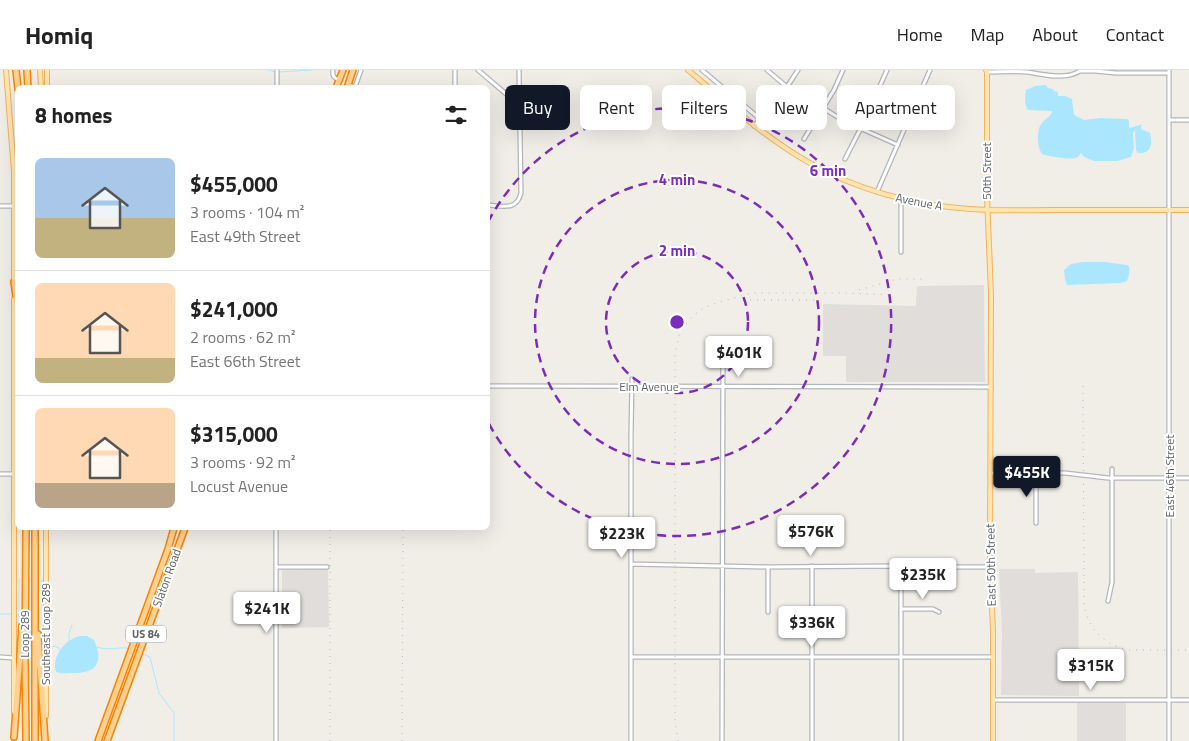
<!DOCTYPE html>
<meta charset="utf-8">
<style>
:root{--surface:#fff;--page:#f6f6f6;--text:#222;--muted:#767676;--line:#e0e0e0;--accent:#111827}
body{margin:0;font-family:"Titillium Web",sans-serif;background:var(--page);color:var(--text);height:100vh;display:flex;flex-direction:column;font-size:19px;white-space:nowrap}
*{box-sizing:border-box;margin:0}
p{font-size:16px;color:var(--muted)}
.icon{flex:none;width:28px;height:28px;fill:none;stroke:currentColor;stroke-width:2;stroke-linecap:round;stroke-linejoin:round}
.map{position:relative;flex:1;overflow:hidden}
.side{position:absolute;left:15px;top:15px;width:475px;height:445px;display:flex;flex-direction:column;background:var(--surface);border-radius:8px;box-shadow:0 5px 20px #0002}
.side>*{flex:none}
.hud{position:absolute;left:505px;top:15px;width:475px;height:45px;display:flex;gap:10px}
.price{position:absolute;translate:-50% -42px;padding:0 11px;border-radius:5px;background:#fff;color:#222;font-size:16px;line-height:32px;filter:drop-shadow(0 1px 2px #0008)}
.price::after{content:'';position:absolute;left:50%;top:30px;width:15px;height:11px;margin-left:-8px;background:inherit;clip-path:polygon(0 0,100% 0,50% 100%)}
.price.on{background:var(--accent);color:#fff}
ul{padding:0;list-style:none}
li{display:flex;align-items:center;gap:15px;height:125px;padding:0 20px}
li+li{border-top:1px solid var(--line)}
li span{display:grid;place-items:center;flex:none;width:140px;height:100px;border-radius:8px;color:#555}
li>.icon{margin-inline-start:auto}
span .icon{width:60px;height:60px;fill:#fffc;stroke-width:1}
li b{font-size:21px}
h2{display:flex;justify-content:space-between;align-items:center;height:60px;padding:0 20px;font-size:21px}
.chip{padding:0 18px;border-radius:8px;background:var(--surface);box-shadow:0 5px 20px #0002;font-size:18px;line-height:45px}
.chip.on{background:var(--accent);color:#fff}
header{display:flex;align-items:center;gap:30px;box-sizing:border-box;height:70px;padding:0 25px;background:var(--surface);border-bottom:1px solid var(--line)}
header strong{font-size:24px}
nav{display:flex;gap:28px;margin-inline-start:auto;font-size:18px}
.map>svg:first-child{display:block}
.industrial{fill:#e0ddda}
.water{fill:#aae7ff}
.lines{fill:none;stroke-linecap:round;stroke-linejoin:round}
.stream{stroke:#aae7ff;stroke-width:1}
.minor-casing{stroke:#b3b6ba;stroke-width:5.5}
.major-casing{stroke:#f2b260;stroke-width:6}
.highway-casing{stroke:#f88401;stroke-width:8}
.minor{stroke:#fff;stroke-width:3}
.major{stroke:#ffe5af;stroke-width:4}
.highway{stroke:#fdd193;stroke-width:5}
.rail{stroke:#b6b7b8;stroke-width:1;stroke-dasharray:1 6;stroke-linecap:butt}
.ring{fill:none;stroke:#7b2cbf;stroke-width:2.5;stroke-dasharray:9 6}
.labels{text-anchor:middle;stroke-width:4;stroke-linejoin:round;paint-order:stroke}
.shield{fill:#fff;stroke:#8f9295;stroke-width:1}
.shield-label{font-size:11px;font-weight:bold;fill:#5f6468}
.street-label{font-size:12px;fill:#5f6468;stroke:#fff}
.centre{fill:#7b2cbf;stroke:#fff;stroke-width:2.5}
.ring-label{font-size:15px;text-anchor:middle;font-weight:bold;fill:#7b2cbf;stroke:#fff;stroke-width:4;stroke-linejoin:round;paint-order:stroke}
</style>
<header>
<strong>Homiq</strong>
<nav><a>Home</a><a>Map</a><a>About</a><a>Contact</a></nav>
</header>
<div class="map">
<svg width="1189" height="671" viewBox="0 0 1189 671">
<rect width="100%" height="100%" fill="#f1eee8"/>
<path class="industrial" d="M984,215L985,312H846V286H823V234L916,236L917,216Z
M328,499L329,557L282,558V500Z
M999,499H1035V503L1078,502L1079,626L1001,625L1002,563Z
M1077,633H1126V671H1077Z"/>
<path class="water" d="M1046,15L1048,18L1053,19L1054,21L1058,22V26H1065L1072,29L1074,45L1084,50L1100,48L1127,49L1129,51V57L1130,58L1143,54L1141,56V59L1150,63C1153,74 1151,84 1138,83L1136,80L1135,60L1133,63L1134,78L1131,87L1117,91H1094L1084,87L1081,83C1079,86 1079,87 1075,88C1069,90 1049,86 1042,84C1037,77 1036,60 1042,53C1046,48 1051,47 1052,41L1028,40C1024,35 1025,26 1026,20L1035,16Z
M1083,192H1105L1127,195L1129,196C1130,201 1129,206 1127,211L1121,213L1067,215L1065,209L1064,200L1071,194Z
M80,566H87L94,570C104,592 97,604 72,603C66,603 61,604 56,602C51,586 66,569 80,566Z"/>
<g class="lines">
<path class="stream" d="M268,0L275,2
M279,2L312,0
M30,508V630
M42,510V576
M19,543V509
M0,544H12
M16,544H19L18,571
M69,573V563L72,555
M97,577C109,581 117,577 127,578
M49,578L55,576L59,578V580
M143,584L150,587L159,623L174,643V671"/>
<g class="minor-casing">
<path id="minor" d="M277,0V18
M333,0C332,6 334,8 339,10
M478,0L519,35
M702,0L760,49
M767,0L787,17
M1080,0V1H1095L1116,3H1169
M1169,0V671
M987,2C1000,2 1014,1 1027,2C1042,4 1063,10 1078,2
M348,15L355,17L361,0
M923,17L941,26
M455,18V0
M823,38L844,51L898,75
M1170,50H1189
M754,56L787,17L798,0
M804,69L834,20L843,0
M845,89L864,52L887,0
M877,122L930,0
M488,135C502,136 517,141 521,123L519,0
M0,136H14
M901,182V136L902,129
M488,316L991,317
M1036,402V453
M990,403H1065L1108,408H1189
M0,404H15
M631,494L768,497L889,496L931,497H991
M276,497H327
M768,497V542
M1108,531L1112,512V399
M901,539H933L939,542
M0,587L14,588
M631,587H993
M993,630H1189
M276,671V458
M631,671V364L632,309
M722,671L723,278
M812,671V496
M901,671V497"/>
</g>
<g class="major-casing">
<path id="major" d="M6,0L14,102V212
M40,0L41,18
M47,0V18
M688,0C726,32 764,67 808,92C857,120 913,135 970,139C997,141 1025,140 1053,140C1098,140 1144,140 1189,140
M986,0L987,2V126L991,224L990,488L993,561V671
M46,458V646
M14,642V229"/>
</g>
<g class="highway-casing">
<path id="highway" d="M16,0L18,19
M27,0L28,18
M336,18L343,0
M347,18L353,0
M14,212L18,241
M26,458L25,588L26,671
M35,458V671
M38,564L45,671
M14,667L22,556
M98,671L168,479L174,458
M107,671L185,458"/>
</g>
<use href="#minor" class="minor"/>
<use href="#major" class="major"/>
<use href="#highway" class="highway"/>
<path class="rail" d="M859,220L897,209H925
M743,230H815
M488,242H489
M1083,316L1084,532C1086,557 1104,575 1128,580H1189
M330,671V458
M402,671L403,458
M678,671L675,652V283L679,266L685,255L693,246L702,239L713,234L751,223H845L893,225"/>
</g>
<g class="ring">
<circle cx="677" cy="252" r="71"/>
<circle cx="677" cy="252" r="142"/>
<path d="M488 152A214 214 0 1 1 488 352"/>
</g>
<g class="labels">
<rect class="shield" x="126" y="555.5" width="40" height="17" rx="4"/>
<g class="shield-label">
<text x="146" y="568">US 84</text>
</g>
<g class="street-label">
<text transform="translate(987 101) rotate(-90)" y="4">50th Street</text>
<text transform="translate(919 132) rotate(11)" y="4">Avenue A</text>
<text x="649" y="321">Elm Avenue</text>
<text transform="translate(1170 406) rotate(-90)" y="4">East 46th Street</text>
<text transform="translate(991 495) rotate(-91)" y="4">East 50th Street</text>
<text transform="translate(167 508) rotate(-70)" y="4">Slaton Road</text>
<text transform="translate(25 564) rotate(-90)" y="4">Loop 289</text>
<text transform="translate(46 564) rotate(-90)" y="4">Southeast Loop 289</text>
</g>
</g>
<circle cx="677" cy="252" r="8" class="centre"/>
<g class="ring-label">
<text x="828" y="106">6 min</text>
<text x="677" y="115">4 min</text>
<text x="677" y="186">2 min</text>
</g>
</svg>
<b class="price" style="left:739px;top:308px">$401K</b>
<b class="price on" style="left:1027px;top:428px">$455K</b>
<b class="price" style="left:811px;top:487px">$576K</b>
<b class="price" style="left:622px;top:489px">$223K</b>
<b class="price" style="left:923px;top:530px">$235K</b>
<b class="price" style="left:267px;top:564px">$241K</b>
<b class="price" style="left:812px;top:578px">$336K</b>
<b class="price" style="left:1091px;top:621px">$315K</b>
<div class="hud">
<a class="chip on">Buy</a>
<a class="chip">Rent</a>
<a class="chip">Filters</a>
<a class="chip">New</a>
<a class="chip">Apartment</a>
</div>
<section class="side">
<h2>8 homes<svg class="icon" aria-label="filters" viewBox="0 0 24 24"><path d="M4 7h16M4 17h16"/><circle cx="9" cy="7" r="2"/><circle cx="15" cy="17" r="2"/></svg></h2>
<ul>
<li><span style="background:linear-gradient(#a9c7e8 60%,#c2b280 0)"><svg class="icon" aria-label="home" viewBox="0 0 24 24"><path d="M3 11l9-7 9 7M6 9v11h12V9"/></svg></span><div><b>$455,000</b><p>3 rooms · 104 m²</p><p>East 49th Street</p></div></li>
<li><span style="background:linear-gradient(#ffd9b3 75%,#c2b280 0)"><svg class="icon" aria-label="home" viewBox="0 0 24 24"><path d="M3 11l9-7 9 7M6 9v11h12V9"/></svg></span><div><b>$241,000</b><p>2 rooms · 62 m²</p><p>East 66th Street</p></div></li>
<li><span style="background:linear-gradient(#ffd9b3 75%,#b9a48a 0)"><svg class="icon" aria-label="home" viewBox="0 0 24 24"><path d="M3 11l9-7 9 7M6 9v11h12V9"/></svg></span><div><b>$315,000</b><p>3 rooms · 92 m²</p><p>Locust Avenue</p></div></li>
</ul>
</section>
</div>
